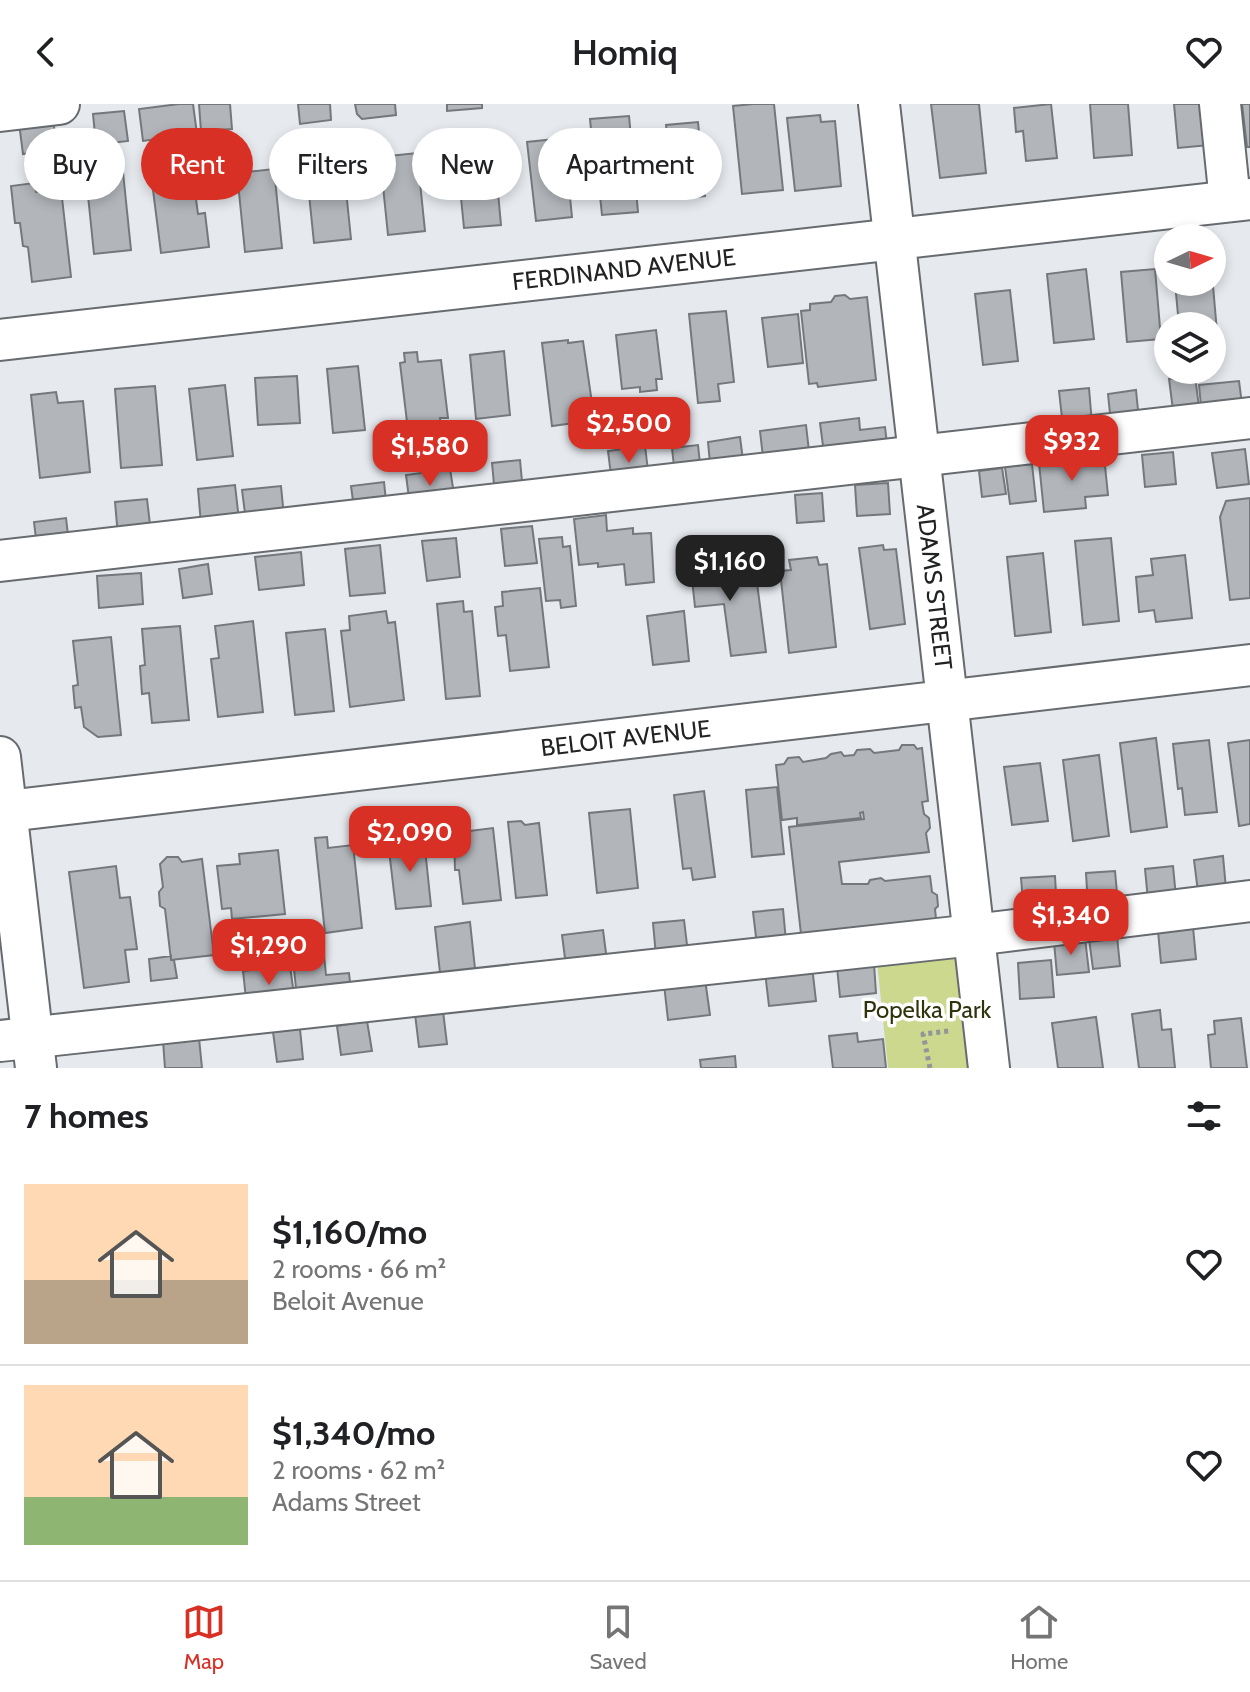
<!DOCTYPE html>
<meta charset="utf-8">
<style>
:root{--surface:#fff;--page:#f2f2f2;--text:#202124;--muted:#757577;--line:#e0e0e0;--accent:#d93025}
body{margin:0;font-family:Cabin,sans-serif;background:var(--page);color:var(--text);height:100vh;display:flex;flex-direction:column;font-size:30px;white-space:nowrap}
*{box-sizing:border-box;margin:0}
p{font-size:26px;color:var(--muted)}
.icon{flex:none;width:44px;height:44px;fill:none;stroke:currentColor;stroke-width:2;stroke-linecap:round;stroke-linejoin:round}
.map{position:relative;height:964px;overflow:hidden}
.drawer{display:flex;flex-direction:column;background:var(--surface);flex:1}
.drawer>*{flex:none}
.guide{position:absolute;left:24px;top:24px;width:800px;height:72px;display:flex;gap:16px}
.needle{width:52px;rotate:85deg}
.buttons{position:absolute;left:1154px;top:120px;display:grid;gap:16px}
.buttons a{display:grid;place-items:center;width:72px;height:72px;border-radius:50%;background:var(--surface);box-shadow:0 4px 12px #0003;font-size:40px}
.price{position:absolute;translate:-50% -68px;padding:0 18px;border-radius:16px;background:var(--accent);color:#fff;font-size:26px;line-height:52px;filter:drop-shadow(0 2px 4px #0008)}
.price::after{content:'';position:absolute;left:50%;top:48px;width:24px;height:18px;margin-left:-12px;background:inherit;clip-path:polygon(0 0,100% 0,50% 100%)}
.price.on{background:#222;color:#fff}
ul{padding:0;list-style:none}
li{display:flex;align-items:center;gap:24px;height:200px;padding:0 24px}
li+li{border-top:2px solid var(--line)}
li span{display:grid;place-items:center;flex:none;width:224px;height:160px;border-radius:0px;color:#555}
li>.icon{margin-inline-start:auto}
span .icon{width:96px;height:96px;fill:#fffc;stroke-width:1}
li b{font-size:34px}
h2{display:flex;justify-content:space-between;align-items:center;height:96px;padding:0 24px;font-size:34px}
.tag{padding:0 28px;border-radius:36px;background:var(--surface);box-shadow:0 4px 12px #0003;font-size:28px;line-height:72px}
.tag.on{background:var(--accent);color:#fff}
header{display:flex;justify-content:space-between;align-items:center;height:104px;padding:0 24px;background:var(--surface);font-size:36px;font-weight:600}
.tabs{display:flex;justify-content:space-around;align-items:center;height:112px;border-top:2px solid var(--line);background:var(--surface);font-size:22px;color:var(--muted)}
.tabs a{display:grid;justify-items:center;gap:4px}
.tabs .on{color:var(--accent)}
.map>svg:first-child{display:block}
.green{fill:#cbd88d}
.building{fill:#b2b6bb;stroke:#74787c;stroke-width:2}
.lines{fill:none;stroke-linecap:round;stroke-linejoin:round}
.minor-casing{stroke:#676b6f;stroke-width:44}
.path{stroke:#939699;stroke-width:5;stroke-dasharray:4 4;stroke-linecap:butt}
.minor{stroke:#fff;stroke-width:40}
.labels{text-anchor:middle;stroke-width:7;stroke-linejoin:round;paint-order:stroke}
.street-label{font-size:24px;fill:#212224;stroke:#fff}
.park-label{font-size:24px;fill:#2f340d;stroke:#fff}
</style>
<header><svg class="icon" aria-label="back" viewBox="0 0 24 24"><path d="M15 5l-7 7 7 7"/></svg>Homiq<svg class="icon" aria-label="heart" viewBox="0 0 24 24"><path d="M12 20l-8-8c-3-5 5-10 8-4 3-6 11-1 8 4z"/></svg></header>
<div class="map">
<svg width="1250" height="964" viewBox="0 0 1250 964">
<rect width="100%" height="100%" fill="#e6eaef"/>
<path class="green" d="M964,840L978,964H888L876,849Z"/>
<path class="building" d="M179,0H193L197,30L143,37L139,5Z
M199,0H230L232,25L201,27Z
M298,0H330L331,16L300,20Z
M355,0H395L396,11L362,15L357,10Z
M447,0H482V4L447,7Z
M753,0H774L783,86L742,90L733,2Z
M931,0H979L986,69L940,74Z
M1051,0L1057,54L1026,57L1023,27L1016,28L1014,4Z
M1090,0H1128L1132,51L1094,54Z
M1174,0H1205L1209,41L1178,44Z
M1242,0H1250V43H1247Z
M124,7L128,37L96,41L93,10Z
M820,11L821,18L835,17L841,82L795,87L787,14Z
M629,12L638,108L602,111L599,82L588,83L583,37L592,36L590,15Z
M53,15L57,45L23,50L19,19Z
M698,18L705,92L673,95L666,21Z
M493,34L501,121L464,124L458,64L448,65L446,38Z
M564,34L572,113L536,117L527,38Z
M417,49L425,127L388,131L380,53Z
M343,57L351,135L314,139L306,61Z
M274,65L282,144L245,148L237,69Z
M123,68L131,146L94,150L86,72Z
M193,73L198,110L205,109L209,143L161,149L152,78Z
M34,79L36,88L61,85L71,173L32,178L28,143L23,142L20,119H15L11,82Z
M1086,165L1094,235L1054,239L1047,170Z
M1155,165L1161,235L1127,238L1121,168Z
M1212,170L1217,228L1212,229V222H1179L1175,178H1212Z
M1010,186L1018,257L983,261L975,190Z
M845,191L850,195L867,193L876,276L818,283L817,279L809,280L801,207L810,206V200L831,198L835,192Z
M726,207L734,278L718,280L720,297L698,299L689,210Z
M798,210L803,259L768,263L762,214Z
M656,226L662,275H656L657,286L640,288V283L622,285L616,231Z
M568,236V239L583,237L593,306L588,307L589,317L552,322L542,239Z
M504,247L510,311L476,315L470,251Z
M417,248L418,258L441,256L448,314H440L441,322L419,324L418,317L407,318L400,259L405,258L404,249Z
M358,262L365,326L333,329L327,265Z
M297,272L300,319L258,321L255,274Z
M1195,272L1200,311L1174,314L1169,275Z
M1239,277L1243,308L1202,312L1199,281Z
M225,281L233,352L197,356L189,285Z
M155,282L162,361L121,364L115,285Z
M1089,284L1092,320L1063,323L1059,287Z
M1136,286L1139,316L1111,319L1108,290Z
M56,288L58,299L83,297L90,368L40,374L31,291Z
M859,314L860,326L885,323L888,349L825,357L820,319Z
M806,321L810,356L764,362L760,327Z
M740,333L744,364L711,369L708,338Z
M698,341L701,369L675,372L672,344Z
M645,342L649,375L612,379L608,347Z
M1245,345L1249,380L1217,384L1212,349Z
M1173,348L1176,380L1145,383L1142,351Z
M1104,352L1108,391L1085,393L1086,404L1044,408L1039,359Z
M520,356L523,388L495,391L492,359Z
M1032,360L1036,397L1010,400L1005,363Z
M1002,364L1006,390L982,393L979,367Z
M450,365L455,396L410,402L406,371Z
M384,378L387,407L355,411L351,382Z
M888,379L890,410L857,412L855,381Z
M235,381L239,416L201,420L198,385Z
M281,382L284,413L246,417L242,386Z
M822,389L824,417L797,419L795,391Z
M1250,394V494L1230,496L1220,413L1226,397Z
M147,395L151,429L118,432L115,398Z
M606,411L607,427L633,424V430L651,429L654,478L626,481L624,460L598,463V459L579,461L574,415Z
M66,414L69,439L37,443L34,418Z
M532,422L537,459L505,462L501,425Z
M562,433L563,443L570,442L576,502L561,504L560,496L546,497L539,435Z
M456,434L460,473L427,477L422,437Z
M1111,434L1119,517L1083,521L1075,437Z
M380,441L385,489L350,492L345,445Z
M883,441L884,446L896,445L905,520L870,525L859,444Z
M301,448L304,481L259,486L255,453Z
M1043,449L1051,528L1015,532L1007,453Z
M731,451L735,482L757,479L766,548L731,552L724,500L695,503L690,456Z
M1185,451L1192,514L1156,518L1154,506L1139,508L1136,473L1153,471L1151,455Z
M817,453L819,461L827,460L836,543L789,549L780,467L791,466L789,456Z
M208,460L212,490L183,494L179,465Z
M141,469L143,500L99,504L97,472Z
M540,484L549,563L510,567L506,531L498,532L495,503L503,502L502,488Z
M463,497L464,508L472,507L480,592L446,595L437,500Z
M386,507L388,519L395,518L404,596L350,603L341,527L350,526L349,512Z
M684,507L689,557L653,561L647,512Z
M253,517L263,608L218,613L211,555L219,554L215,522Z
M180,522L189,616L152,619L149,589L142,590L140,562L145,561L142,525Z
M325,525L334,607L295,611L286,529Z
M111,533L121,631L98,633L84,623L81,603L75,604L73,582L78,581L73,537Z
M1156,634L1167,723L1131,728L1120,639Z
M1209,636L1217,708L1185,711L1182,684L1178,685L1173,640Z
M1250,636V720L1239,722L1228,639Z
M902,641H914L917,645L922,644L928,697L922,698L924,710L929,714L930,724L926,729L929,748L839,758L842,780H868L870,776L881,774L885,777L930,772L932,788L937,791L938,802L935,805L937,824L802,839L789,723L864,715L863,708L860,709L861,714L797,721V714L782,716L776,661L784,660L788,654L799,653L803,658L826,654L831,650L841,648L844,652L854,651L857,646L870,645L874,649L899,646Z
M1099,651L1109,732L1073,737L1063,656Z
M1040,659L1048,717L1012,721L1004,663Z
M777,683L784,750L752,753L746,686Z
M704,687L715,773L693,776L691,764L683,765L674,691Z
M630,705L638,784L597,789L589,709Z
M521,717L525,721L539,719L547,791L516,794L508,718Z
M493,724L501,796L463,800L459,766H455L454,729Z
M327,733L328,744L353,741L362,824L325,829L315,734Z
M424,735L431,802L396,805L388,738Z
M278,746L285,810L232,815L231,804L222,805L217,762L240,760L239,750Z
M1223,752L1226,785L1198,788L1194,756Z
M167,753H178L182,758L202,755L214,851L171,856L165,805L160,802L159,788L163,783L160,760Z
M116,762L120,794L130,793L137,845L125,846L129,878L84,884L69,768Z
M1173,762L1176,793L1148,796L1145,765Z
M1115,767L1118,800L1088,802L1086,769Z
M1055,772L1057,807L1024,810L1021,774Z
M783,805L786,837L757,841L753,808Z
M684,816L688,849L656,852L653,819Z
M470,818L476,874L441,878L435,823Z
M1193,823L1196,855L1161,859L1158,827Z
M603,826L607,857L566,862L562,831Z
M1117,832L1120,862L1093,865L1089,835Z
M1085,834L1089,868L1057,871L1054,838Z
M324,851L326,871L349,869L351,887L297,894L293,855Z
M171,852V856H174L177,874L151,877L149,855Z
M1051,856L1054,893L1020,895L1018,859Z
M874,860L876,889L840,893L837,863Z
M290,862L295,898L247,904L243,867Z
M812,862L816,897L769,902L765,868Z
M705,875L710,911L668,916L664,880Z
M1160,906L1162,926L1171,925L1175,964H1139L1132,910Z
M443,907L447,940L419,943L415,910Z
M1096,913L1103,964H1058L1052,919Z
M1241,914L1247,964H1211L1208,931L1215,930L1214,917Z
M367,917L372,947L341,951L337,922Z
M300,925L303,955L277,958L273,928Z
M857,929L858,938L883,935L886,964H833L829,932Z
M199,934L202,964H165L163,937Z
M735,952L736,964H701L700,956Z"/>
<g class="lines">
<g class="minor-casing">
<g id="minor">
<path id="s1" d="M879,0L989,964"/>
<path d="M1220,0L1230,97"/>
<path d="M0,7L59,0"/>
<path id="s2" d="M0,236L1250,95"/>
<path d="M0,457L1250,314"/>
<path d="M0,653L36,964"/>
<path id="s3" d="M0,708L1250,561"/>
<path d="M0,937L974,831L1250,797"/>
</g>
</g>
<path class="path" d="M930,964L923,930L949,927"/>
<use href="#minor" class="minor"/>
</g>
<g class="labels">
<g class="street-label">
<text dy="8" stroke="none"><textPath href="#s2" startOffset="628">FERDINAND AVENUE</textPath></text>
<text dy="8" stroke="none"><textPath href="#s1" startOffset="486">ADAMS STREET</textPath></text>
<text dy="8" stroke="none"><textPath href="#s3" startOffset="630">BELOIT AVENUE</textPath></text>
</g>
<g class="park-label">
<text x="927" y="914">Popelka Park</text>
</g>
</g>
</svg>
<div class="buttons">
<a><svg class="needle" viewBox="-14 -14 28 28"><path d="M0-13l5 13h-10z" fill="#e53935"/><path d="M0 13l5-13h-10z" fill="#757577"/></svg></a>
<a><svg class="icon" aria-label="layers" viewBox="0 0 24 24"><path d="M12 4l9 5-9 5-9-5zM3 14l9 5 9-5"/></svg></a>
</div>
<b class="price" style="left:629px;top:361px">$2,500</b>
<b class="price" style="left:1072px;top:379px">$932</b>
<b class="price" style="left:430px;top:384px">$1,580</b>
<b class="price on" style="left:730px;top:499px">$1,160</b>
<b class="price" style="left:410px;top:770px">$2,090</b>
<b class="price" style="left:1071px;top:853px">$1,340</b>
<b class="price" style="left:269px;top:883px">$1,290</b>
<div class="guide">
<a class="tag">Buy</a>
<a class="tag on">Rent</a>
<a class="tag">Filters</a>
<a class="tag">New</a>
<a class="tag">Apartment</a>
</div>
</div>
<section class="drawer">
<h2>7 homes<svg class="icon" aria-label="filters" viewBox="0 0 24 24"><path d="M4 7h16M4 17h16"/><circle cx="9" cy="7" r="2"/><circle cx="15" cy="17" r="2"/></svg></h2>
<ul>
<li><span style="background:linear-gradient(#ffd9b3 60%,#b9a48a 0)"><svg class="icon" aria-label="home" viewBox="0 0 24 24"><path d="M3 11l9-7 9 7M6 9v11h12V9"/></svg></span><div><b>$1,160/mo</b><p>2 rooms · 66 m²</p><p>Beloit Avenue</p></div><svg class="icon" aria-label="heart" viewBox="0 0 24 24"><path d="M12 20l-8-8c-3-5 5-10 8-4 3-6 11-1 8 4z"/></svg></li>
<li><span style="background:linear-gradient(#ffd9b3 70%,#8fb573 0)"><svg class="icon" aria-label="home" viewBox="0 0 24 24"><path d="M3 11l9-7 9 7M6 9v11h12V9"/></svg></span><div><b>$1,340/mo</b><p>2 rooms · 62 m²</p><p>Adams Street</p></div><svg class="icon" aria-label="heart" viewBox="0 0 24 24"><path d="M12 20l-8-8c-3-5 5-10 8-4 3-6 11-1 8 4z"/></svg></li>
</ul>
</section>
<nav class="tabs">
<a class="on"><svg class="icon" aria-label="map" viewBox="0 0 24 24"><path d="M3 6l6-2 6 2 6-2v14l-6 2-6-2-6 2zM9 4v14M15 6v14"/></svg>Map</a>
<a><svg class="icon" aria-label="saved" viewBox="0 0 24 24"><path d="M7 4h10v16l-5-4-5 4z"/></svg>Saved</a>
<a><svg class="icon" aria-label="home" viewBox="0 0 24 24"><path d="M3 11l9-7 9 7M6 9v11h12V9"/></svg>Home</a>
</nav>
